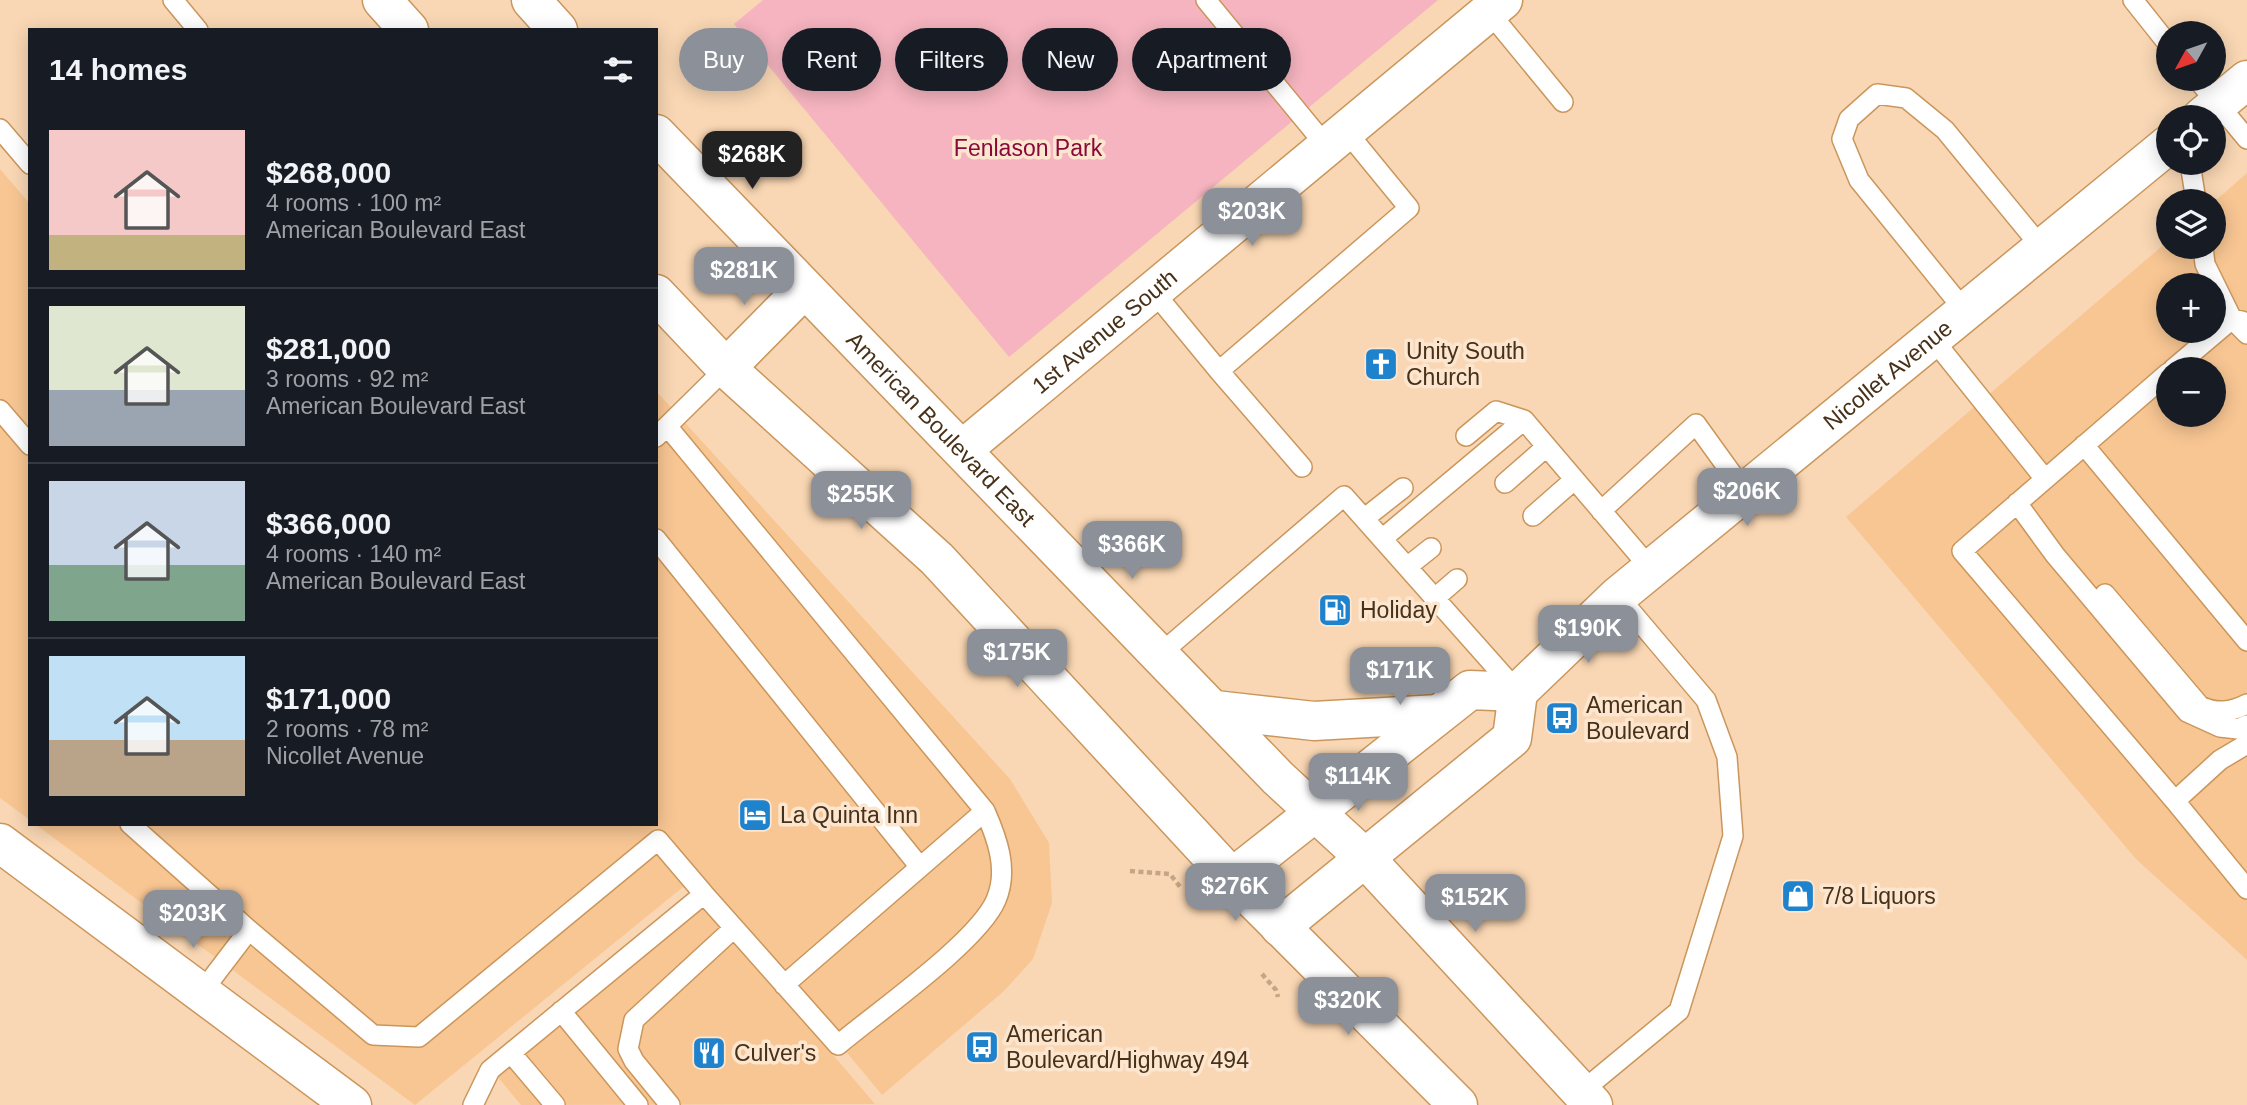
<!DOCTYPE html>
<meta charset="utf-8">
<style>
:root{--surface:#171b24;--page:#242831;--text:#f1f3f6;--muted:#9ea1a6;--line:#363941;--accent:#8c9099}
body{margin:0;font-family:Helvetica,sans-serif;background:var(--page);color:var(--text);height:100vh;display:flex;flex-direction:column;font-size:26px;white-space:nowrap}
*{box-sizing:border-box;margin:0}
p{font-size:23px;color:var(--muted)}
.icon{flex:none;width:38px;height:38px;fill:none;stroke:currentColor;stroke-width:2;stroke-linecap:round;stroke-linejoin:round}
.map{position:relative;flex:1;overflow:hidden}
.drawer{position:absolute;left:28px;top:28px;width:630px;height:798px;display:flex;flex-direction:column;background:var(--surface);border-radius:0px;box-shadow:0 4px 18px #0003}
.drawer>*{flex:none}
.top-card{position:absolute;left:679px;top:28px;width:665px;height:63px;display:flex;gap:14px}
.needle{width:46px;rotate:230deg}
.controls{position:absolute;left:2156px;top:21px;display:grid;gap:14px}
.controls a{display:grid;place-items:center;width:70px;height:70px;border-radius:50%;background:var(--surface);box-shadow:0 4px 18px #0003;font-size:35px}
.price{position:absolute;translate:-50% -60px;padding:0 16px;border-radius:14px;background:var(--accent);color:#fff;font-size:23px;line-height:46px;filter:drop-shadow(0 2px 4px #0008)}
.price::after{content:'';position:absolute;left:50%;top:42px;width:21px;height:16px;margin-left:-10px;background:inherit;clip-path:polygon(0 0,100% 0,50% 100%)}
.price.on{background:#222;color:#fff}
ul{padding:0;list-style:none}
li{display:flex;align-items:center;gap:21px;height:175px;padding:0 21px}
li+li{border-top:2px solid var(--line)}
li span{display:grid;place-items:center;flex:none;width:196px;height:140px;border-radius:0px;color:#555}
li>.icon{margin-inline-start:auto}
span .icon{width:84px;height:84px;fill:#fffc;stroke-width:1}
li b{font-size:30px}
h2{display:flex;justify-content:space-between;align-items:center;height:84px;padding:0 21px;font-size:30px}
.tag{padding:0 24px;border-radius:32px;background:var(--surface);box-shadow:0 4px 18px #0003;font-size:24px;line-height:63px}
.tag.on{background:var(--accent);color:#fff}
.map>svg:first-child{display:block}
.built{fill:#f8c693;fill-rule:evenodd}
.green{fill:#f5b4bf}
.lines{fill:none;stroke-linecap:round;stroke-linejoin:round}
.lane-casing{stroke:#cb965b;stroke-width:22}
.street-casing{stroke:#cb965b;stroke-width:41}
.secondary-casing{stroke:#cb965b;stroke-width:41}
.path{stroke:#c4a585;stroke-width:4.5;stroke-dasharray:5 3.5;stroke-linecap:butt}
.lane{stroke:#fff;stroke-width:19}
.street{stroke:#fff;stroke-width:38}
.secondary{stroke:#fff;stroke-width:38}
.labels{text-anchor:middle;stroke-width:7;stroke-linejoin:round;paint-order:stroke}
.park-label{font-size:23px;fill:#88093a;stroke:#fde6cf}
.street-label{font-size:23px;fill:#483119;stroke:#fde6cf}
.poi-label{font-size:23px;fill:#483119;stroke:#fde6cf;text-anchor:start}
</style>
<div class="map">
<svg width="2247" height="1105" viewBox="0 0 2247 1105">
<rect width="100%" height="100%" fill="#f9d7b4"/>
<path class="built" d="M0,169L30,204V820L0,798Z
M2247,173V960L2136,859L1846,517L2168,241V247H2214V202ZM2168,285H2214V331H2168ZM2168,369H2214V415H2168Z
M656,391L1010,779L1049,843L1052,903L1033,959L1004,991L882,1095L699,874L415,1105L35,824H656Z
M704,904L875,1104L521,1105L496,1075Z"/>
<path class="green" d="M763,0H1438L1009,357L734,24Z"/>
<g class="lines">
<g class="lane-casing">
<path id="lane" d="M173,0L198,30
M1206,0L1327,147
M2133,0L2168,44
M1489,12L1563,102
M2197,79L2247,139
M0,129L30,164
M2190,163L2196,201
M2203,247L2205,264L2232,319L2242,321
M1153,291L1219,371L1409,208L1346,131
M1965,311L1859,180L1842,139L1849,119L1877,94L1906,98L1945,130L2042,248
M1932,338L2045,479
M2173,369L2232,319L2247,334
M1219,371L1302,467
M2168,373L1962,551L2175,801L2220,760L2247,744
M0,410L30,445
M1466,436L1496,411L1524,420L1651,569
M656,437L726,368
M2084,445L2247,641
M1505,483L1546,447
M2017,503L2055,555L2187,712L2220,727L2238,729L2247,725
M1601,511L1696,424L1745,492
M1533,516L1574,480
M1365,518L1403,488
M656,539L920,867
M1382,539L1524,420
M1407,567L1431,548
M2105,594L2200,706C2217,714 2231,712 2247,704
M1435,598L1457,579
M1160,654L1344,496L1517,691
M2175,801L2247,889
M130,824L249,930L201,993
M249,930L373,1035L419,1037L658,840L704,894
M784,985L985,811
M561,1011L638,1105
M511,1053L555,1105
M1581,1092L1679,1011L1733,836L1727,757L1706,700L1618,596
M473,1105L490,1070L704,894L838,1045C877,1012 978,942 996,900C1009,870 997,838 985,811L667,426
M670,1105L634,1061L628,1049L634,1020L734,928"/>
</g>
<g class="street-casing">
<g id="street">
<path id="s1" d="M963,449L1503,0"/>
<path d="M0,843L352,1105"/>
</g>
</g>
<g class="secondary-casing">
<g id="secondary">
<path d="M382,0L409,30"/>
<path d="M531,0L558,30"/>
<path d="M2202,117L2247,80"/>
<path id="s2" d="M656,134L1278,778L1365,858L1593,1105"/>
<path d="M656,294L726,368L937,559L1232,878L1458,1105"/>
<path d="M726,368L804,289"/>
<path d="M1215,710L1314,721L1439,714"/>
<path d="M1232,878L1470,690L1518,692"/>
<path id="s3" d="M1280,927L1512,738L1518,692L1618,596L2168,145"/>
</g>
</g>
<path class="path" d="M1130,871L1170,874L1181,888
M1262,974L1276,990L1278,997"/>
<use href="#lane" class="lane"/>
<use href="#street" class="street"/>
<use href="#secondary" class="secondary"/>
</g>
<defs>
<g id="church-square" transform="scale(1.75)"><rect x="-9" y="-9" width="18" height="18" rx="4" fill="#1f82cd" stroke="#fde6cf"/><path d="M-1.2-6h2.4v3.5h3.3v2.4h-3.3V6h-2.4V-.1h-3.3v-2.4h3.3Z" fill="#fff"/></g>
<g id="fuel-square" transform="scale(1.75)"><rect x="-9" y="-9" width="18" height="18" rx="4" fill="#1f82cd" stroke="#fde6cf"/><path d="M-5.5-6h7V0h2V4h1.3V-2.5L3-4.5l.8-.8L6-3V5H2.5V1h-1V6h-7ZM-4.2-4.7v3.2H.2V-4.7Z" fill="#fff"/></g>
<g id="bus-square" transform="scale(1.75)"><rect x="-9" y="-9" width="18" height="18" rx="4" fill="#1f82cd" stroke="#fde6cf"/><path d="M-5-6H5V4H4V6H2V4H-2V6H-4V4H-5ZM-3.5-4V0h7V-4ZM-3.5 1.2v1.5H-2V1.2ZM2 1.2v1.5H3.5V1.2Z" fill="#fff"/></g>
<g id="hotel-square" transform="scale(1.75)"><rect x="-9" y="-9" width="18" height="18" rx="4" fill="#1f82cd" stroke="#fde6cf"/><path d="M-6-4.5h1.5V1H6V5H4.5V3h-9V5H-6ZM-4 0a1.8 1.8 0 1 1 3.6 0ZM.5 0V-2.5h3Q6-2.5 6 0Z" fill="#fff"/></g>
<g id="shop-square" transform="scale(1.75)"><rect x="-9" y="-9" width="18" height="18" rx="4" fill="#1f82cd" stroke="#fde6cf"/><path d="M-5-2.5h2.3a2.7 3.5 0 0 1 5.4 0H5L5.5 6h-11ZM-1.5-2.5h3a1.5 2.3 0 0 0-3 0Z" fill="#fff"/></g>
<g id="restaurant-square" transform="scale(1.75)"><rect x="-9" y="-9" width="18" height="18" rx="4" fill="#1f82cd" stroke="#fde6cf"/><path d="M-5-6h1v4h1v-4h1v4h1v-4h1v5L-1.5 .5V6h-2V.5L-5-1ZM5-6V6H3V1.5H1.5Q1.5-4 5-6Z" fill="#fff"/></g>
</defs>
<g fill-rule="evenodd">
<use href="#church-square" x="1381" y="364"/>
<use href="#fuel-square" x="1335" y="610"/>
<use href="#bus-square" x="1562" y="718"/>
<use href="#hotel-square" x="755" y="815"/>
<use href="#shop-square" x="1798" y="896"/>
<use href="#bus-square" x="982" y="1047"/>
<use href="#restaurant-square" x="709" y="1053"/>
</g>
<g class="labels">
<g class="park-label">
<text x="1028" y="156">Fenlason Park</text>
</g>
<g class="street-label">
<text dy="8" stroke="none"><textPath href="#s1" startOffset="184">1st Avenue South</textPath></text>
<text dy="8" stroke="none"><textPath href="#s3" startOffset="833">Nicollet Avenue</textPath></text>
<text dy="8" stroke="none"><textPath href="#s2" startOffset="410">American Boulevard East</textPath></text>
</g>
<g class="poi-label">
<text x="1406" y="359">Unity South<tspan x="1406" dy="26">Church</tspan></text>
<text x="1360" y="618">Holiday</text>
<text x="1586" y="713">American<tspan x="1586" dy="26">Boulevard</tspan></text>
<text x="780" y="823">La Quinta Inn</text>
<text x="1822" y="904">7/8 Liquors</text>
<text x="1006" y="1042">American<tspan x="1006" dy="26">Boulevard/Highway 494</tspan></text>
<text x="734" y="1061">Culver's</text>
</g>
</g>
</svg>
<div class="controls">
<a><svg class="needle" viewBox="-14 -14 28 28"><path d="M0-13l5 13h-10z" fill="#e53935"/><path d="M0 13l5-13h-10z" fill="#9ea1a6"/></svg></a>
<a><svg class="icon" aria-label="locate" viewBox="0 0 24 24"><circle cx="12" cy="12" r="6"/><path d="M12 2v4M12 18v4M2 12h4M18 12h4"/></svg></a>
<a><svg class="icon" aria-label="layers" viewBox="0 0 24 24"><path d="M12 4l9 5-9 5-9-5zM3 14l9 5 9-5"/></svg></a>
<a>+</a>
<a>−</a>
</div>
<b class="price on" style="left:752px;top:191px">$268K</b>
<b class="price" style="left:1252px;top:248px">$203K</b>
<b class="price" style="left:744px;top:307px">$281K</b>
<b class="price" style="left:1747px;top:528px">$206K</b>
<b class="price" style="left:861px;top:531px">$255K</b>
<b class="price" style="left:1132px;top:581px">$366K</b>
<b class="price" style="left:1588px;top:665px">$190K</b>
<b class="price" style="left:1017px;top:689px">$175K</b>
<b class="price" style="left:1400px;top:707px">$171K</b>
<b class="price" style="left:1358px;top:813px">$114K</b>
<b class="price" style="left:1235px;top:923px">$276K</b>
<b class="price" style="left:1475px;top:934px">$152K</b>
<b class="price" style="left:193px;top:950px">$203K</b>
<b class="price" style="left:1348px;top:1037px">$320K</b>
<div class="top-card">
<a class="tag on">Buy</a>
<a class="tag">Rent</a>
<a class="tag">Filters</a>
<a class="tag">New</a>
<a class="tag">Apartment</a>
</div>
<section class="drawer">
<h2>14 homes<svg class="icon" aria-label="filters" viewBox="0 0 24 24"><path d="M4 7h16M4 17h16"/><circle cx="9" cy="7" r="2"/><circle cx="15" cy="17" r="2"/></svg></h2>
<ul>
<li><span style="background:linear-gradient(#f6c9c9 75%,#c2b280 0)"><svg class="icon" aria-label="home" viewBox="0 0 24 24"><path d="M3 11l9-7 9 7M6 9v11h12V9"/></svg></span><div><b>$268,000</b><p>4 rooms · 100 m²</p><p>American Boulevard East</p></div></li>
<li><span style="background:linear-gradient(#dfe7d0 60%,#9aa5b1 0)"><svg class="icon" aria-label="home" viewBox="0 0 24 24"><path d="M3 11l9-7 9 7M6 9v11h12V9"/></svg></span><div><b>$281,000</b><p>3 rooms · 92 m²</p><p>American Boulevard East</p></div></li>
<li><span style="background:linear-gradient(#c9d6e8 60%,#7fa58c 0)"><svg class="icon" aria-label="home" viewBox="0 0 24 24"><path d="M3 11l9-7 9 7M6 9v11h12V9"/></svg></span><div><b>$366,000</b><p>4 rooms · 140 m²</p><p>American Boulevard East</p></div></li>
<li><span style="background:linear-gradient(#bfe0f5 60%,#b9a48a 0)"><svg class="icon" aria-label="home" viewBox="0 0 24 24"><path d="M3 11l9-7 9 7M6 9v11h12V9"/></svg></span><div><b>$171,000</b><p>2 rooms · 78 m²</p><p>Nicollet Avenue</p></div></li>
</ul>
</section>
</div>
